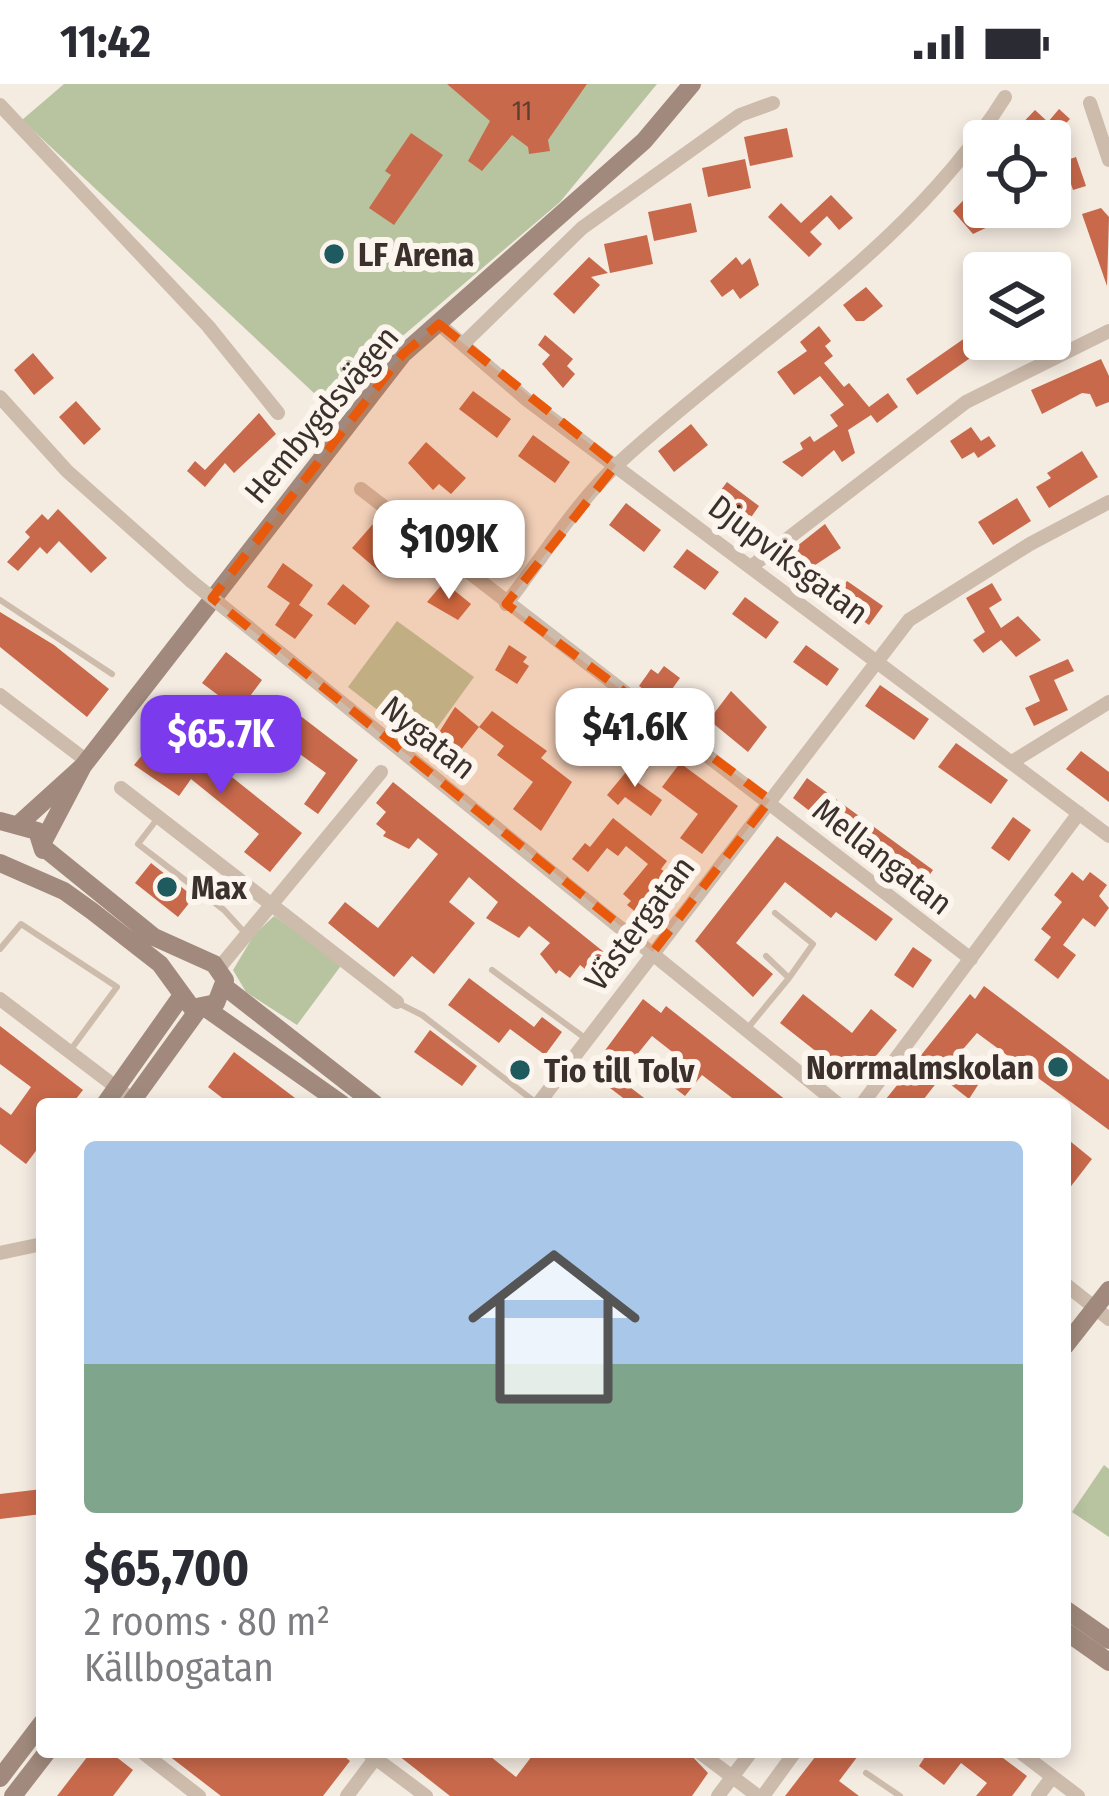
<!DOCTYPE html>
<meta charset="utf-8">
<style>
:root{--surface:#fff;--page:#f2f2f3;--text:#2b2b33;--muted:#7c7c81;--line:#e1e1e2;--accent:#7c3aed}
body{margin:0;font-family:"Fira Sans Condensed",sans-serif;background:var(--page);color:var(--text);height:100vh;display:flex;flex-direction:column;font-size:45px;white-space:nowrap}
*{box-sizing:border-box;margin:0}
p{font-size:39px;color:var(--muted)}
.icon{flex:none;width:66px;height:66px;fill:none;stroke:currentColor;stroke-width:2;stroke-linecap:round;stroke-linejoin:round}
.map{position:relative;flex:1;overflow:hidden}
.drawer{position:absolute;left:36px;top:1014px;width:1035px;height:660px;display:flex;flex-direction:column;background:var(--surface);border-radius:12px;box-shadow:0 6px 18px #0003}
.drawer>*{flex:none}
.buttons{position:absolute;left:963px;top:36px;display:grid;gap:24px}
.buttons a{display:grid;place-items:center;width:108px;height:108px;border-radius:12px;background:var(--surface);box-shadow:0 6px 18px #0003;font-size:60px}
.price{position:absolute;translate:-50% -102px;padding:0 27px;border-radius:24px;background:#fff;color:#222;font-size:39px;line-height:78px;filter:drop-shadow(0 3px 6px #0008)}
.price::after{content:'';position:absolute;left:50%;top:72px;width:36px;height:27px;margin-left:-18px;background:inherit;clip-path:polygon(0 0,100% 0,50% 100%)}
.price.selected{background:var(--accent);color:#fff}
ul{padding:0;list-style:none}
li{display:grid;align-content:center;gap:24px;height:636px;padding:0 48px}
li+li{border-top:3px solid var(--line)}
li span{display:grid;place-items:center;height:372px;border-radius:12px;color:#555}
li>.icon{margin-inline-start:auto}
span .icon{width:216px;height:216px;fill:#fffc;stroke-width:1}
li b{font-size:51px}
.status{display:flex;justify-content:space-between;align-items:center;height:84px;padding:0 60px;background:var(--surface);direction:ltr}
.status svg{height:33px;fill:currentColor}
.map>svg:first-child{display:block}
.green{fill:#b8c4a0}
.building{fill:#c8694b}
.lines{fill:none;stroke-linecap:round;stroke-linejoin:round}
.lane{stroke:#cdbbac;stroke-width:6}
.street{stroke:#cdbbac;stroke-width:14}
.secondary{stroke:#a18a7d;stroke-width:18}
.street-bridge{stroke:#cdbbac;stroke-width:14}
.marked{fill:#e8590c;fill-opacity:0.2;stroke:#e8590c;stroke-width:9;stroke-dasharray:24 15;stroke-linejoin:round}
.poi-dot{fill:#1f5a5e;stroke:#fbf5ee;stroke-width:4.5}
.labels{text-anchor:middle;stroke-width:12;stroke-linejoin:round;paint-order:stroke}
.number-label{font-size:27px;fill:#5e3e33}
.poi-label{font-size:33px;font-weight:bold;fill:#3b302b;stroke:#fbf5ee;text-anchor:start}
.street-label{font-size:33px;fill:#3b302b;stroke:#fbf5ee}
</style>
<div class="status"><b>11:42</b><svg viewBox="0 0 49 12"><path d="M0 12V9h3v3zM5 12V6h3v6zM10 12V3h3v9zM15 12V0h3v12zM26 1h20v11H26zM47 4h2v5h-2z"/></svg></div>
<div class="map">
<svg width="1109" height="1712" viewBox="0 0 1109 1712">
<rect width="100%" height="100%" fill="#f4ebe1"/>
<path class="green" d="M64,0H657L560,118L392,261L330,324L22,36Z
M397,537L474,593L424,662L348,603Z
M274,832L343,879L297,941L246,908L233,886L254,851Z
M1104,1381L1109,1385V1453L1072,1428Z"/>
<path class="building" d="M447,0H587L548,56L550,67L529,70L528,63L512,51L482,87L468,77L490,37Z
M1059,25L1070,35L1055,50L1051,46L1041,57H1019L1012,50L1035,26L1048,38Z
M787,44L793,73L750,82L744,53Z
M411,49L443,71L394,141L369,124L391,91L385,87Z
M1076,73L1086,102L1073,106L1070,97L1050,104V82Z
M745,75L751,104L708,113L702,84Z
M984,95V118L979,123L994,140L973,150L953,127Z
M831,111L853,134L839,146L827,132L810,148L822,160L809,173L768,133L781,119L801,139Z
M691,119L697,148L654,157L648,128Z
M1101,124L1109,133L1107,202L1082,130Z
M647,151L653,180L610,189L604,160Z
M589,173L608,189L591,193L600,201L574,230L553,210Z
M736,173L742,181L750,174L759,201L740,215L733,205L722,213L710,197Z
M866,203L883,222L864,237H856L843,221Z
M819,242L831,257L825,262L833,272L824,279L844,303L849,299L869,323L888,309L898,323L877,339L871,331L848,346L855,369L842,378L834,366L802,393L782,378L803,365L800,359L810,352L814,358L838,342L830,331L844,321L820,292L794,311L777,288L807,267L800,258Z
M975,247L986,263L917,311L906,295Z
M545,251L573,275L567,282L575,290L563,304L542,280L550,271L538,261Z
M33,269L54,294L34,311L14,286Z
M1101,275L1109,292V318L1096,323L1090,310L1082,309L1042,330L1031,306Z
M473,307L511,335L497,354L459,325Z
M76,317L101,345L84,361L59,333Z
M259,329L276,350L234,389L225,379L205,403L187,387L195,377L205,386Z
M691,340L708,361L674,388L658,367Z
M971,343L981,357L989,352L996,362L978,374L974,368L962,375L950,357Z
M533,351L570,378L555,399L518,372Z
M426,358L466,394L451,410L439,400L433,406L408,379Z
M1082,367L1098,393L1049,424L1036,403L1051,394L1047,389Z
M727,398L759,422L745,442L712,418Z
M1017,414L1031,437L993,461L978,438Z
M626,419L661,446L644,468L609,441Z
M58,425L107,474L91,489L59,457L47,470L40,463L18,487L7,478L30,453L25,448L42,430L48,436Z
M373,440L402,465L381,489L352,464Z
M825,440L841,464L800,491L787,470Z
M687,465L719,488L705,506L673,483Z
M283,479L313,501L299,521L313,531L295,555L275,541L290,519L267,503Z
M847,497L883,522L869,541L833,516Z
M444,498L471,520L458,536L427,518Z
M992,499L1002,516L989,524L1001,544L1018,532L1041,556L1016,573L1001,556L983,569L973,556L985,548L966,514Z
M343,500L370,522L355,541L327,520Z
M745,513L779,538L766,555L732,530Z
M0,528L54,561L109,605L87,633L0,563Z
M509,561L527,573L523,578L529,582L517,600L495,586Z
M806,561L839,585L827,602L793,578Z
M226,568L262,596L239,627L202,599Z
M1068,575L1074,587L1054,596L1068,626L1034,642L1025,624L1040,617L1029,592Z
M664,582L680,594L662,619L639,602L651,585L658,590Z
M880,601L929,635L914,656L865,622Z
M731,607L767,643L748,668L709,636Z
M277,614L358,676L318,730L304,720L326,689L257,639Z
M455,623L479,643L452,677L431,661Z
M492,627L547,667L541,674L572,698L541,747L513,725L533,698L497,671L504,662L479,643Z
M612,628L643,650L628,671L597,649Z
M162,647L220,691L223,686L302,749L270,788L244,768L259,750L191,695L179,712L134,681Z
M956,659L1008,696L991,720L938,683Z
M1081,667L1109,688V718L1066,685Z
M636,676L648,685L637,698L662,716L651,732L625,713L618,721L607,711Z
M680,679L738,722L702,770L680,754L698,730L662,703Z
M807,694L933,786L916,810L793,714Z
M393,698L610,873L594,892L580,881L570,894L559,886L556,890L540,870L550,859L529,842L519,854L486,834L498,818L469,793L449,818L475,839L434,890L412,872L394,893L328,839L345,818L378,844L438,770L418,754L409,765L383,752L386,748L376,740L386,728L376,719Z
M1013,733L1031,746L1009,777L991,764Z
M613,734L667,777L661,785L680,800L649,839L627,821L631,817L623,810L648,780L626,762L618,772L607,764L588,788L572,775L585,759L590,763Z
M777,752L893,835L876,857L836,828L831,834L785,798L736,859L773,890L753,913L695,857Z
M151,779L194,813L178,833L135,799Z
M1072,788L1083,797L1090,788L1107,801L1099,812L1109,824L1095,843L1083,834L1063,861L1076,871L1058,895L1034,876L1051,853L1041,845L1062,818L1054,811Z
M913,863L932,876L913,904L894,891Z
M469,894L534,943L542,933L562,948L545,971L510,945L499,959L448,921Z
M984,902L1109,996V1046L977,949L958,971L970,979L971,993L978,1001L969,1015L941,993L920,1020H882L970,910L975,915Z
M803,910L852,949L871,925L897,946L855,998L780,939Z
M643,915L661,929L666,922L791,1020H740L702,991L685,1012L672,1002L689,981L652,952L618,994L652,1020H631L589,988Z
M0,942L83,1006L72,1020H42V1059L26,1080L0,1060V1023L11,1031L31,1003L0,980Z
M430,946L477,982L462,1002L414,968Z
M234,968L303,1020H230L208,1003Z
M1065,1053L1092,1075L1065,1110Z
M42,1405V1430L0,1435V1410Z
M91,1668H110L133,1686L113,1712H57Z
M164,1668H339L350,1677L323,1712H221Z
M394,1668H485L516,1693L535,1668H688L708,1689L692,1712H450Z
M819,1668H861L839,1697L859,1712H785Z
M928,1668H995L1027,1692L1012,1712H976L987,1699L961,1679L944,1701L919,1682Z"/>
<g class="lines">
<path class="lane" d="M0,516L112,590
M158,734L138,760L224,826L245,849
M775,829L813,860L789,894
M0,865L21,840L117,903L72,964
M492,886L585,954
M400,920L422,931L535,1018
M747,945L789,894L766,872
M866,1689L900,1712"/>
<path class="street" d="M1090,19L1109,76
M0,21L208,242L278,329
M439,240L527,316L1109,752
M463,260L582,144L740,31L773,19
M0,313L67,387L191,497
M361,405L971,875
M752,482L966,318L1109,247
M506,520C543,473 577,417 621,377C752,257 909,166 1005,13
M247,542L838,1020
M0,611L87,677
M1012,678L1109,618
M121,704L397,918
M219,884L381,688
M0,915L133,1016
M538,1020L909,536L1030,460L1109,418
M862,1020L1079,729
M0,1169L42,1160
M1065,1200L1109,1235
M142,1668L199,1712
M367,1668L426,1712
M699,1668L758,1712
M1020,1668L1078,1712
M347,1712L380,1668
M718,1712L751,1668
M763,1712L795,1668
M1038,1712L1052,1693"/>
<path class="secondary" d="M0,737L37,747L43,766
M19,740L83,682
M43,758L83,682L403,270L644,57L692,0
M0,779L64,807L92,827L160,880L192,924L216,919L225,896L214,880L154,853L43,763
M225,903L375,1020
M207,925L342,1020
M105,1020L180,914
M130,1020L198,926
M1065,1262L1109,1206
M1065,1525L1109,1556
M1065,1547L1109,1578
M0,1694L42,1639
M13,1712L47,1668"/>
<path class="street-bridge" d="M191,497L247,542"/>
</g>
<path class="marked" d="M439,240L616,381L506,520L770,716L653,868L212,514L403,270Z"/>
<g class="poi-dot">
<circle cx="334" cy="170" r="12"/>
<circle cx="167" cy="803" r="12"/>
<circle cx="1058" cy="983" r="12"/>
<circle cx="520" cy="986" r="12"/>
</g>
<g class="labels">
<g class="number-label">
<text x="522" y="36">11</text>
</g>
<g class="poi-label">
<text x="358" y="182">LF Arena</text>
<text x="191" y="815">Max</text>
<text x="1034" y="995" text-anchor="end">Norrmalmskolan</text>
<text x="544" y="998">Tio till Tolv</text>
</g>
<g class="street-label">
<text transform="translate(321 330) rotate(-50)" y="12">Hembygdsvägen</text>
<text transform="translate(789 475) rotate(37)" y="12">Djupviksgatan</text>
<text transform="translate(429 653) rotate(39)" y="12">Nygatan</text>
<text transform="translate(883 772) rotate(38)" y="12">Mellangatan</text>
<text transform="translate(639 839) rotate(-53)" y="12">Västergatan</text>
</g>
</g>
</svg>
<div class="buttons">
<a><svg class="icon" aria-label="locate" viewBox="0 0 24 24"><circle cx="12" cy="12" r="6"/><path d="M12 2v4M12 18v4M2 12h4M18 12h4"/></svg></a>
<a><svg class="icon" aria-label="layers" viewBox="0 0 24 24"><path d="M12 4l9 5-9 5-9-5zM3 14l9 5 9-5"/></svg></a>
</div>
<b class="price" style="left:449px;top:518px">$109K</b>
<b class="price" style="left:635px;top:706px">$41.6K</b>
<b class="price selected" style="left:221px;top:713px">$65.7K</b>
<section class="drawer">
<ul>
<li><span style="background:linear-gradient(#a9c7e8 60%,#7fa58c 0)"><svg class="icon" aria-label="home" viewBox="0 0 24 24"><path d="M3 11l9-7 9 7M6 9v11h12V9"/></svg></span><div><b>$65,700</b><p>2 rooms · 80 m²</p><p>Källbogatan</p></div></li>
</ul>
</section>
</div>
